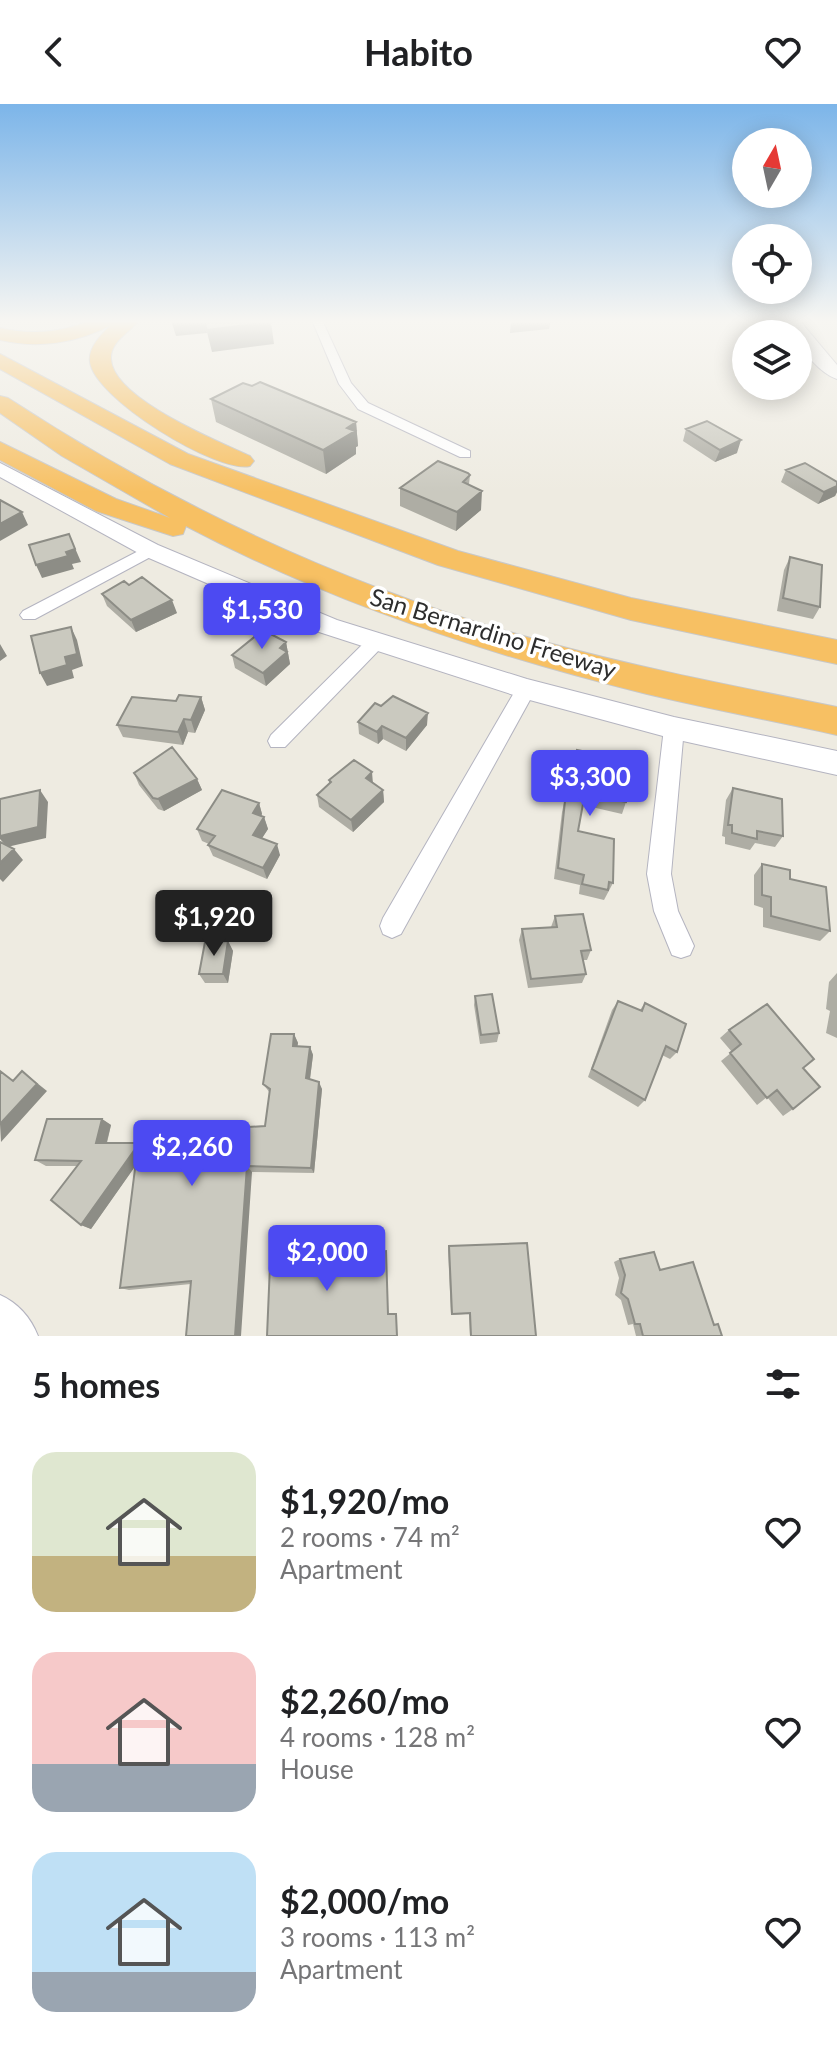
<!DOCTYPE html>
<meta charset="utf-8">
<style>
:root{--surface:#fff;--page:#f6f6f6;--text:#202124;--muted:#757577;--accent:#4c4af2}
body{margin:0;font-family:Lato,sans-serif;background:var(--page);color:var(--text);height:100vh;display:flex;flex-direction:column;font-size:30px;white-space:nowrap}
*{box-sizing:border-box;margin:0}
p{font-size:26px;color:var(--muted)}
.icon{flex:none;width:44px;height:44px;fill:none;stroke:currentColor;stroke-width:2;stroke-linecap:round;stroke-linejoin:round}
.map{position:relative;height:1232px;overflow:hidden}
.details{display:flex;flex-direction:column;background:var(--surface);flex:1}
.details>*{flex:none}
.needle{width:52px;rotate:9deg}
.tools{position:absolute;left:732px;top:24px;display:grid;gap:16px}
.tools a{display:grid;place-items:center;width:80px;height:80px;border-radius:50%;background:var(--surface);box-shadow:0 4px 20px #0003;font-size:40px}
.price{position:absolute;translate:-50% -68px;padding:0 18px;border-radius:8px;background:var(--accent);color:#fff;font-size:26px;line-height:52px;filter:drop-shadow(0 2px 4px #0008)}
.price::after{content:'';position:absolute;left:50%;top:48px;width:24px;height:18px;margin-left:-12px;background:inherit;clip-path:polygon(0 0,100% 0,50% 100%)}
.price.on{background:#222;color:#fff}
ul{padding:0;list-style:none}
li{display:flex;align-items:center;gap:24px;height:200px;padding:0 32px}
li span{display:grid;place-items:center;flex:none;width:224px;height:160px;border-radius:24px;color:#555}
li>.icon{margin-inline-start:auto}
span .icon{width:96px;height:96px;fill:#fffc;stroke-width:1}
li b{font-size:34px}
h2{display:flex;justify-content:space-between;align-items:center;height:96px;padding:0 32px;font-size:34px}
header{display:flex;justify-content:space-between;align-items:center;height:104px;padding:0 32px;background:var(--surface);font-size:36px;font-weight:700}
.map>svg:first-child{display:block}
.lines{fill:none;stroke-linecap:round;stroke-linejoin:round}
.street-casing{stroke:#b4b4c0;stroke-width:2}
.secondary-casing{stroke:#b4b4c0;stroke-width:2}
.highway-casing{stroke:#c8c8c8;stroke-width:2}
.street{fill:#fff;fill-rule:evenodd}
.secondary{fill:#fff;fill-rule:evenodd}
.highway{fill:#f7c063;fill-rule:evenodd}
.wall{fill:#aeada4}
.shaded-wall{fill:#8d8d86}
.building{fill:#cac9bf;stroke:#8d8d86;stroke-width:2}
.labels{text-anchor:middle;stroke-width:7;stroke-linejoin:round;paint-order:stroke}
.street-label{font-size:24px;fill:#2d2d2d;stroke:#fff}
</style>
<header><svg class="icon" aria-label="back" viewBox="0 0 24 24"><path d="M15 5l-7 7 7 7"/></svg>Habito<svg class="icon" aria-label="heart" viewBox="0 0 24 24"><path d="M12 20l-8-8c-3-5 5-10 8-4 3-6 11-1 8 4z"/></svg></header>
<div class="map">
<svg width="837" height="1232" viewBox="0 0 837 1232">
<rect width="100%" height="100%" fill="#eeebe1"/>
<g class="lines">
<g class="street-casing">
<path id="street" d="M312,216H322L351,279L368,299L470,347V353H460L358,305L339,280Z
M150,441L156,442V450L35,515H23L20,511L23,507Z
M376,532L382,533L385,538L382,543L285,643H271L268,637L271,631L370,533Z
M526,578L536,585L401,830L392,834L383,830L380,822L383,814L519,580Z
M674,616L681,618L684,624L671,770L678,807L694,842L690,851L681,854L672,851L654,807L647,770L664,624L667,618Z
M0,1191C18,1199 31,1214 38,1232H0Z"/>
</g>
<g class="secondary-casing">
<path id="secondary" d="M784,216H799L837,261V275C821,270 799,246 798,230H794Z
M0,359L158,441L337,516L527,575L674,613L837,647V671L674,635L526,595L319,528L142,451L0,373Z"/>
</g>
<g class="highway-casing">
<path id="highway" d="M91,216H116L114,219L118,216H139C131,228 110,237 111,255C113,295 218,337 250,352L254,357L250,362C218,370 94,294 90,258C88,243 102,230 111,221C77,239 38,245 0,236V224C31,231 62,229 91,216Z
M0,250L188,350L458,447L631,494L837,536V560L631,516L438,461L170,360L0,265Z
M0,292L8,294C173,402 350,485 541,537C639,564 738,583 837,603V631C774,617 710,605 647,590C489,551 330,498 186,422L183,430L173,432L96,407L0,356V338L116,395L170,414L62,352L0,309Z"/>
</g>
<use href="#street" class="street"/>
<use href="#secondary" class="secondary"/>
<use href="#highway" class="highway"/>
</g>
<path class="wall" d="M252,282L356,318L358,342L356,343V350L326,370L216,318L211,295Z
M686,325L737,349L715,358L683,337Z
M786,366L837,382V388L835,392L818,400L781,378Z
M470,371L469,380L481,406L456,427L400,402V384Z
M790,453L820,503L813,515L777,507L784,466Z
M129,481L177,509L136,528L107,502L102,490Z
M286,538L290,560L266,582L235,564L232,551Z
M201,593L205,606L195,629L188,628L183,641L123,633L117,621L176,597Z
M381,602L427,621L406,647L383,635L378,640L359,630L358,618Z
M573,658L620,670L626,698L622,710L583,701L578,727L613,779L604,796L579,790L580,781L554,775L562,708Z
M134,669L197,675L202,686L164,707L158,705L139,681Z
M329,676L373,679L383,686L384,698L353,728L319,703L317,691L329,680Z
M733,684L783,732L775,743L755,739L750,746L725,740V733L722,732L726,696Z
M259,699L262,710L261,712L264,713L268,725L262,734L280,751L267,775L213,752L208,741L209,740L202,737L197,725Z
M762,760L790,775L830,827L820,837L763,823V804L754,801V771Z
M555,812L591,846L587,856H583L586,870L582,879L528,884L519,836L522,825L551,823Z
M228,837L233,847L228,879H205L199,870Z
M837,869V934L826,929L830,907L826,905L829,878Z
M475,892L499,929L497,938L480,940L474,901Z
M618,897L640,906L645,899L677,948L670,955L662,951L645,996L638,1003L588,973L612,906Z
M729,926L803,964L793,1005L783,1012L767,993L757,1001L721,957L732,948L720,934Z
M294,930L298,939L297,942L310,943L313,951L310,975L322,985L314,1069L252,1068L191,1180L129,1186L120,1184L135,1062L91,1125L81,1121L77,1062H46L35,1056L102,1015L111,1021L107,1039H141L265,1022L270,989L263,980Z
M449,1142L536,1232H470L469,1210L451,1211L448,1145Z
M620,1155L660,1166L714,1220H718L722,1232H636L633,1220L628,1221L621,1196L615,1191L619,1174L614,1158Z"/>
<path class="shaded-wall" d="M171,216H204L207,229L176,232Z
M204,216L271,218L274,240L212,248Z
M532,216H551L549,225L510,229L511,218Z
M356,318L358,342L356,343V350L326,370L323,346L347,324Z
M741,336L737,349L715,358L720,346Z
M837,382V388L835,392L818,400L824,388Z
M482,387L481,406L456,427L457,408Z
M22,408L28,421L0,437V420Z
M69,430L81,458L72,460L74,465L42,474L36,461L66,448Z
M172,496L177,509L136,528L131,516Z
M71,523L77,536L83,562L72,566L74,574L47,582L40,569L65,553Z
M286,538L290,560L266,582L263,569L280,544Z
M0,540L7,552L0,557Z
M201,593L205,606L195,629L191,616Z
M428,609L427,621L406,647V634Z
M184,615L188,628L183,641L178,628Z
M382,622L383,635L378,640L377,628Z
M372,668L373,680L366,674Z
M197,675L202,686L164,707L158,695Z
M40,686L48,698L46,734L7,743L0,735V732Z
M383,686L384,698L353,728L351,716Z
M259,699L262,710L256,720L253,709Z
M264,713L268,725L257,742L253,731Z
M277,740L280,751L267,775L263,764Z
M14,745L23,756L3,778L0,775V759Z
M228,837L233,847L228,879L223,870Z
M294,930L298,939L296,950L293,942Z
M310,943L313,951L309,982L306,974Z
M22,967L47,987L1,1038L0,1020Z
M319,978L322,985L314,1069L311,1064Z
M102,1015L111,1021L105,1045L96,1039Z
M138,1041L146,1047L91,1125L81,1121Z
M247,1062L252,1068L241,1232H235Z
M318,1140L321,1143V1156L318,1154Z"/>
<path class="building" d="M204,216H270L271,218L207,226Z
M260,278L356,318L347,324L355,327L323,346L211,295L243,279L252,282Z
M707,317L741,336L720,346L686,325Z
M438,357L468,369L470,371L463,378L482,387L457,408L400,384Z
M805,359L837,378V382L824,388L786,366Z
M0,396L22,408L0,420Z
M69,430L75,445L66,448L68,452L36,461L29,441Z
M790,453L822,461L820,503L783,494Z
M142,473L172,496L131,516L102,490L124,477L129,481Z
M71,523L77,550L65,553L67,561L40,569L31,532Z
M263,526L286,538L280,544L287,548L263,569L232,551Z
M179,591L201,593L191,616L184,615L178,628L117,621L132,593L176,597Z
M393,592L428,609L406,634L382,622L377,628L358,618L375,599L381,602Z
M172,643L197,675L158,695L153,694L134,669Z
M577,646L622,655L620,670L629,672L626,698L585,689L578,727L614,735L613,779L609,778L608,786L582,780L584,771L558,764L565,697Z
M354,656L372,668L366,674L383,686L351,716L317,691L331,678L329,676Z
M733,684L782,695L783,732L757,727V735L732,729V721H728Z
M40,686L38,723L0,732V695Z
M222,686L259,699L253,709L264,713L253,731L277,740L263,764L208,741L215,732L197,725Z
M0,738L14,745L0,759Z
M762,760L790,766V775L826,783L830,827L771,812V793L762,791Z
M583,810L591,846L581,847L586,870L531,875L522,825L557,823L555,812Z
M228,837L223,870H199L205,838Z
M492,890L499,929L481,931L475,892Z
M618,897L642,907L645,899L686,920L677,948L666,942L645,996L592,965Z
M767,900L814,955L803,964L820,983L793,1005L777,986L767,994L730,949L741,940L729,926Z
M271,930H294L293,942L310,943L306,974L319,978L311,1064L247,1062L235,1232H186L191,1177L120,1184L138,1041L81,1121L51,1096L81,1057L35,1056L47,1015H102L96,1039H141L142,1033L159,1032L160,1028L265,1022L270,985L263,980Z
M0,967L13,977L22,967L37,980L0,1020Z
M305,1134V1141L318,1140V1154L386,1147L388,1210H396L397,1232H267L271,1137Z
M527,1139L536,1232H471L470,1209L452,1210L449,1142Z
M654,1148L660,1166L693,1158L714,1221L718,1220L722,1232H643L640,1220H635L628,1195L621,1189L625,1171L620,1155Z"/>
<linearGradient id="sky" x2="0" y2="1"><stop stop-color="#7cb5e9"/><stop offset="0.56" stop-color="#f7f6f2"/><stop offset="1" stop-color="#f7f6f2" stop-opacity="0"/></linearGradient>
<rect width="837" height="388" fill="url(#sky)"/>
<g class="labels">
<g class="street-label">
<text transform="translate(493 530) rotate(17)" y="8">San Bernardino Freeway</text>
</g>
</g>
</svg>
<div class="tools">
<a><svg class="needle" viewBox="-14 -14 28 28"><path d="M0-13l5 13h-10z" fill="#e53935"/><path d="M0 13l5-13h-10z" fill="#757577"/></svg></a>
<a><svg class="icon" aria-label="locate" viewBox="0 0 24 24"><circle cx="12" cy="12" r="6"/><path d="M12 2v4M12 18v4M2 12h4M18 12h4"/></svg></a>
<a><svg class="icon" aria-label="layers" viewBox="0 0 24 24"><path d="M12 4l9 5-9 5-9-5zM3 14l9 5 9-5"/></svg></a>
</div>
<b class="price" style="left:262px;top:547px">$1,530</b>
<b class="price" style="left:590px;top:714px">$3,300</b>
<b class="price on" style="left:214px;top:854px">$1,920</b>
<b class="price" style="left:192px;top:1084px">$2,260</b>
<b class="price" style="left:327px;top:1189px">$2,000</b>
</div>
<section class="details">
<h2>5 homes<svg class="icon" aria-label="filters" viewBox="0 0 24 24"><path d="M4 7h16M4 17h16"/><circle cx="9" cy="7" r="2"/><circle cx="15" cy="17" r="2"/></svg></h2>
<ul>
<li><span style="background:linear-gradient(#dfe7d0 65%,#c2b280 0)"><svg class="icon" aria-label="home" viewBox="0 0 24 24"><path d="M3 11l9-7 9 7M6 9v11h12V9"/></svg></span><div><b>$1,920/mo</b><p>2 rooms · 74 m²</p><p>Apartment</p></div><svg class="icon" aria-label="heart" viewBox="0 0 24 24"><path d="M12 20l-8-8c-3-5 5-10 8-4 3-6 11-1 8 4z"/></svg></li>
<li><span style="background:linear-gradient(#f6c9c9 70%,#9aa5b1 0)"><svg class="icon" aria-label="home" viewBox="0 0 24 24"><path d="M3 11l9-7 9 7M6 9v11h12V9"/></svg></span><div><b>$2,260/mo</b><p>4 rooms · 128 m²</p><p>House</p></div><svg class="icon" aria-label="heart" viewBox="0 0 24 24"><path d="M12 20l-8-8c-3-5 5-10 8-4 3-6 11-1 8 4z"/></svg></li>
<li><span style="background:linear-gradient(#bfe0f5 75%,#9aa5b1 0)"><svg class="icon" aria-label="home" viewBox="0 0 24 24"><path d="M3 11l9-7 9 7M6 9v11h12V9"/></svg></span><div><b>$2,000/mo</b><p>3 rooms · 113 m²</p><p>Apartment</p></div><svg class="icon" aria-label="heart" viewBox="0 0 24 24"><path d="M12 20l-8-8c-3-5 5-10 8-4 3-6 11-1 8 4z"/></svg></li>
</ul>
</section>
